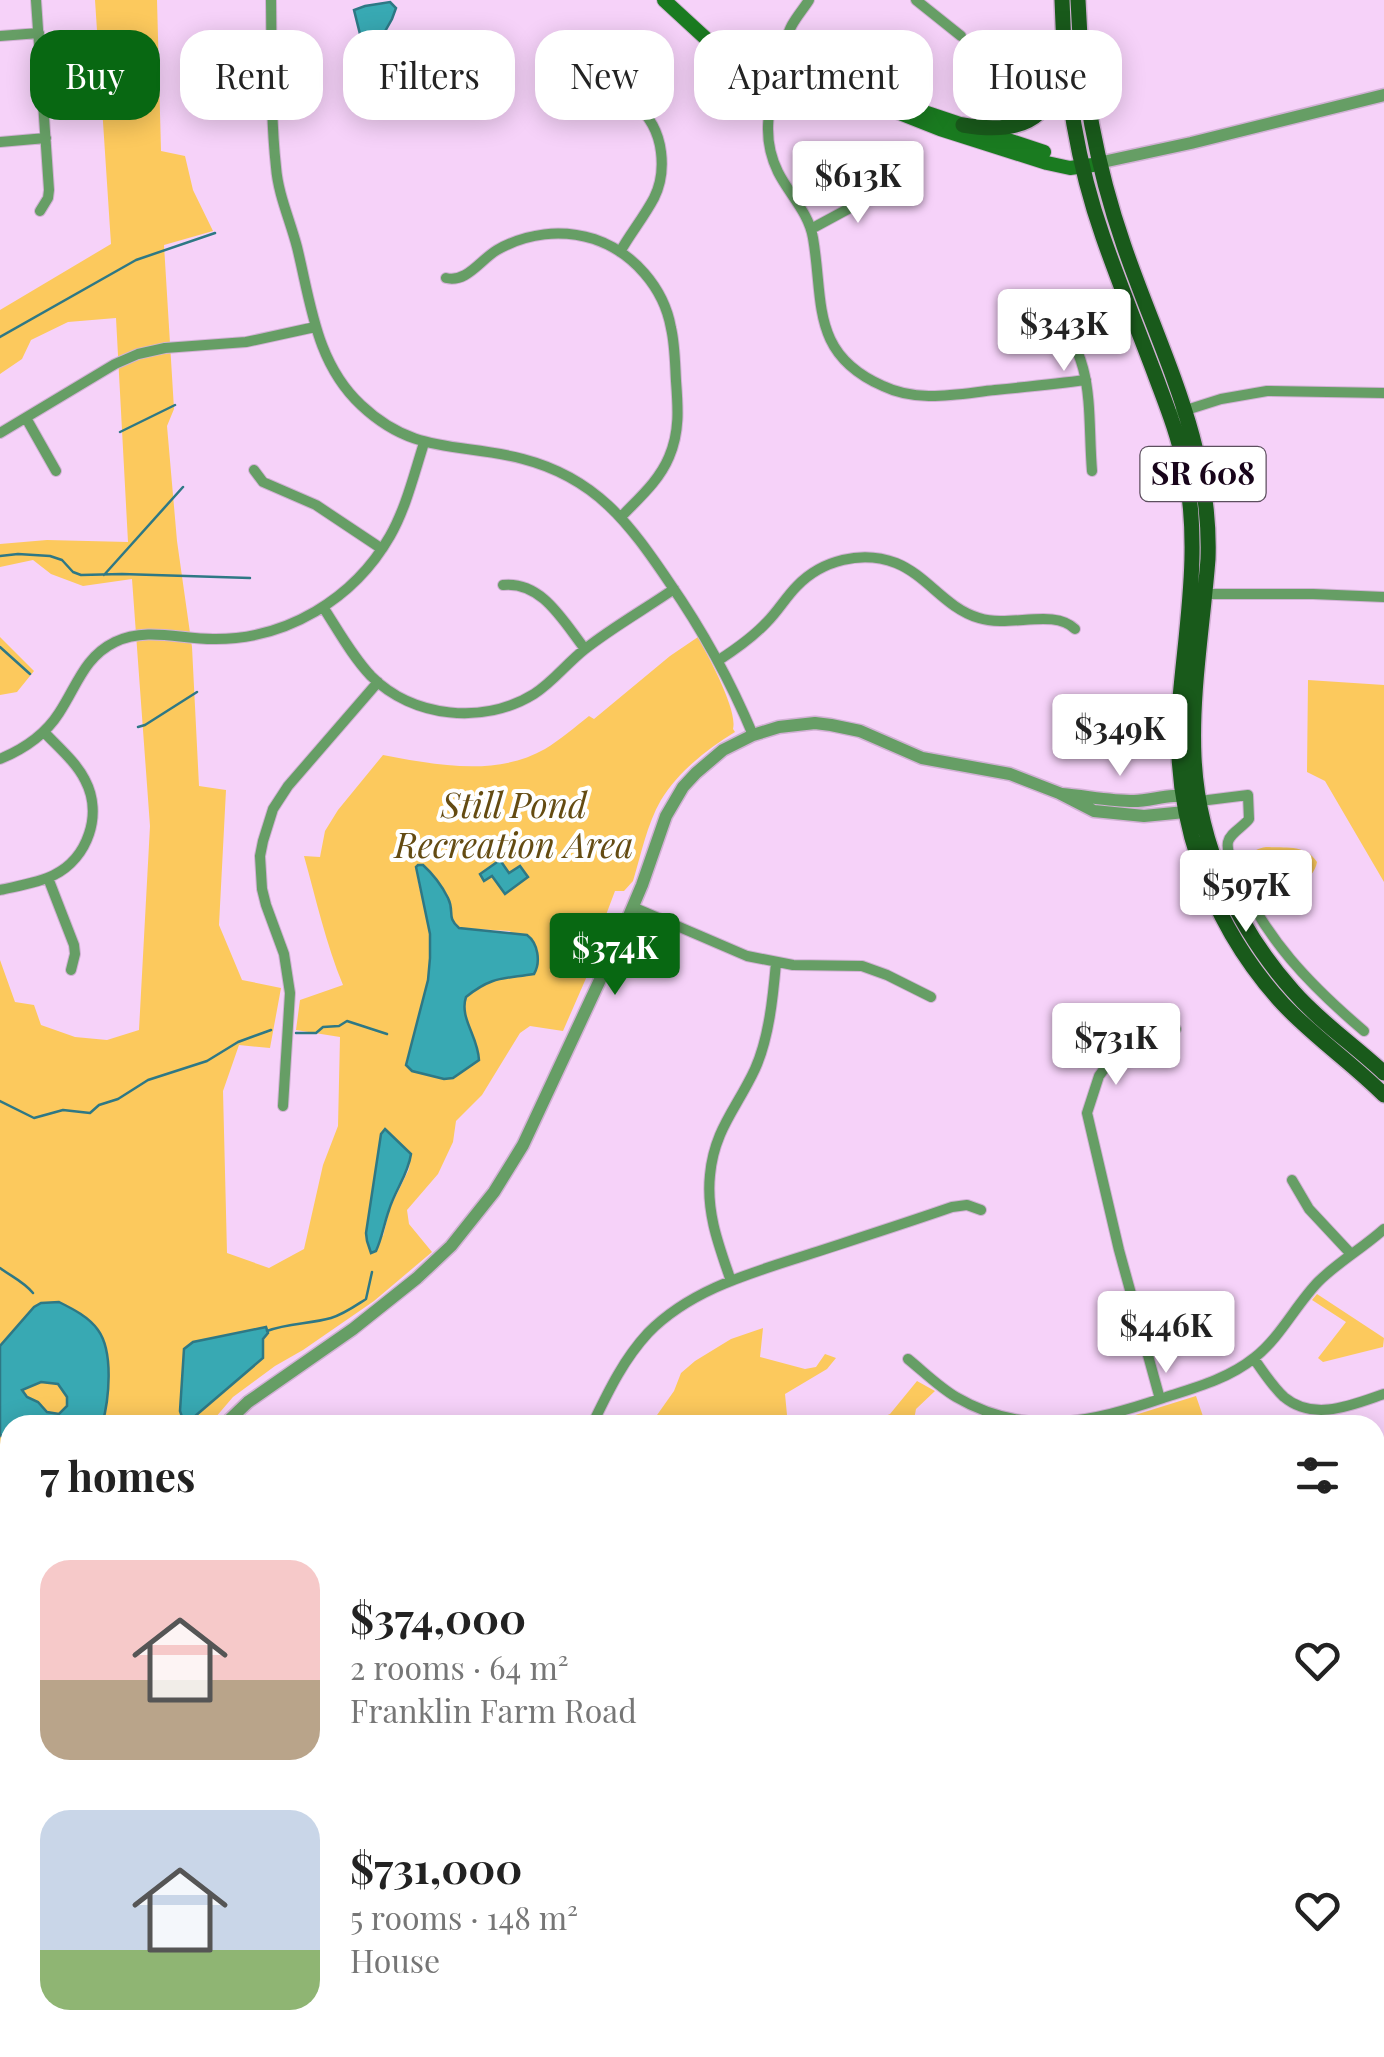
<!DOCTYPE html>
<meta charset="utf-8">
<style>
:root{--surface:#fff;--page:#f2f2f2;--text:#222;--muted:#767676;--accent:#086812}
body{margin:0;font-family:"Playfair Display",serif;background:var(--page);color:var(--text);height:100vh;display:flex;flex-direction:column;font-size:38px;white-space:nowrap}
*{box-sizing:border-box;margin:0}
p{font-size:32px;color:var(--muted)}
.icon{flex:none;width:55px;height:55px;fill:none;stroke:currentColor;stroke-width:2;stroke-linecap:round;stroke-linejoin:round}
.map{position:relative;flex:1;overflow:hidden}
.sheet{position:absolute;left:0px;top:1415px;width:1385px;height:642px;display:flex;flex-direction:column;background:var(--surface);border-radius:30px 30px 0 0;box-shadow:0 5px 25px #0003}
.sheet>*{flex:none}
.top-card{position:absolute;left:30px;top:30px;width:1325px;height:90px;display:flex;gap:20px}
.price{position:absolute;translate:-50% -85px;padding:0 22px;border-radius:10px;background:#fff;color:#222;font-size:32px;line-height:65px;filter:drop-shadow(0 2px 5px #0008)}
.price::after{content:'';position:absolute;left:50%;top:60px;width:30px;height:22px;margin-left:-15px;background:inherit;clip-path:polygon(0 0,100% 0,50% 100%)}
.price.active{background:var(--accent);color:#fff}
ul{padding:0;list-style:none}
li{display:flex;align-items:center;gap:30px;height:250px;padding:0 40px}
li span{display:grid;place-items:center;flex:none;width:280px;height:200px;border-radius:30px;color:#555}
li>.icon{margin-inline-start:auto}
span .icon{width:120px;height:120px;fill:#fffc;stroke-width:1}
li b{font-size:42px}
h2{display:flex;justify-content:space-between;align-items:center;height:120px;padding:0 40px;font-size:42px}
.pill{padding:0 35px;border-radius:30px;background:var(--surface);box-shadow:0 5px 25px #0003;font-size:35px;line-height:90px}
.pill.active{background:var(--accent);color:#fff}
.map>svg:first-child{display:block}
.green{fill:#fcc95d;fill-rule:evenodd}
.water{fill:#38a9b3;stroke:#2e7885;stroke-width:2.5;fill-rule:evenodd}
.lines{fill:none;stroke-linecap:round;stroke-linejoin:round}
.stream{stroke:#2e7885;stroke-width:2.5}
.minor-casing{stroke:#d2b1d5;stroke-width:12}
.tertiary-casing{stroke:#d2b1d5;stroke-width:15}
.secondary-casing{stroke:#d2b1d5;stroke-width:16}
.primary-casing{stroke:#d2b1d5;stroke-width:18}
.minor{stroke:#669e65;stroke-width:10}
.tertiary{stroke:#669e65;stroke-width:12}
.secondary{stroke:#1a7b20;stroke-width:14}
.primary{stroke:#195a1b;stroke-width:15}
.labels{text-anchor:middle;stroke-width:8;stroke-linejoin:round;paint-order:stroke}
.shield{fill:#fff;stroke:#5d4f5f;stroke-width:2.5}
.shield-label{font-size:32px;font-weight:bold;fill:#18041a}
.park-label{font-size:35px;font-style:italic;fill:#644b12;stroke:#fff}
</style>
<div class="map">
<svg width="1384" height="2057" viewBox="0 0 1384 2057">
<rect width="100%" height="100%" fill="#f6d2f9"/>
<path class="green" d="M95,0H157L161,151L185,156L193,190L213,231L164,245L174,409L167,426L177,541L192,647L199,786L226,790L219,925L242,980L281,988L270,1048L239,1045L223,1091L227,1253L269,1268L304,1249L323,1165L338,1126L340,1037L296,1030L300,1000L343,985C326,944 316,899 304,856L320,857L325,831L338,810L383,755C436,765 496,777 545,749C560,740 575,727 589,716L594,719L670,656L698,637C708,656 738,710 733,729L735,732C706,750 679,771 661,800C647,824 641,855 633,881L624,891H615L592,952L594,960L563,1031L530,1026L520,1033L482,1095L456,1121L453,1142L438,1174L407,1210L409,1224L432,1252L374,1301L303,1350L275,1366L233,1397L209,1425H102L109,1374L107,1353L39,1306L0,1346V960L15,1002L34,1005L41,1025L75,1037L107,1040L139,1030L150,826L132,579L83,586L51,574L33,560L0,567V544L47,540L128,542L116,318L68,322L31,340L22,359L0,374V310L111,244ZM418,865H423C433,874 449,892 451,906C453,918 449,920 459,928L510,931L526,975C501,975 485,982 466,997C459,1017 478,1036 479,1059L453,1078L406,1061C419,1021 436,972 429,929C426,909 418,889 416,868ZM381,1134L411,1154L409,1169L390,1208L383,1236L366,1233ZM263,1339L262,1358L187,1423Z
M0,637L34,671L17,692L0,695Z
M1308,680L1384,685V887V882L1325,781L1307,772Z
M1266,847C1285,848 1306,844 1317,862C1314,881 1285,897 1268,904C1246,893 1230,853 1266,847Z
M1317,1294L1384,1338L1383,1347L1323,1362L1318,1358L1346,1322L1312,1300Z
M763,1328L760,1357L805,1369L816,1367L825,1354L836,1358L827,1369L785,1394L787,1415L790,1416L792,1425H650L674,1391L681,1373L695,1361L731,1339Z
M917,1381L935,1391L916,1409L913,1425H864L890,1414Z
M41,1382L58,1384L68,1397L67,1406L59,1414L47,1413C38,1401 28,1400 21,1390Z
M1196,1396L1206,1425H1103Z
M0,1434L10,1449V1566L0,1567Z
M10,1811V2048H37L35,2057H0V1836Z"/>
<path class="water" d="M390,2L396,8L392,19L383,35L381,49L379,53L370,56L364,50L354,10L365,6Z
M500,860L509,873L520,866L528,877L505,894L492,876L484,881L480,874Z
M418,865H423C433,874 442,886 448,898C455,912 446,917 459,928L527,935C538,943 541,962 534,974C503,979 492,976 466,997C459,1018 478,1036 479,1060L453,1078L444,1079L412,1071L406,1065L428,980L430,958V934L416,867Z
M385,1129L411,1154C408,1175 395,1190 389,1210C384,1224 382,1238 376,1251L371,1253L367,1241L366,1233L381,1134Z
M59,1302C73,1309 89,1317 98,1330C114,1352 109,1400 102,1425H10V1449L0,1434V1346L34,1307L41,1303ZM41,1382L58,1384L67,1397V1406L59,1414L47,1412L38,1402L27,1397L22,1390Z
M266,1327L268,1333L263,1339V1358L187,1423H184L180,1411L184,1349L193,1342Z
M611,2048H680L676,2057H608Z"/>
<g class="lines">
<path class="stream" d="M0,337L136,260L215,233
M120,432L175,405
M0,556L18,554L50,556L62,560L73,572L81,575L122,574L250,578
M104,575L183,487
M0,647L30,674
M138,727L145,725L197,692
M296,1033H316L323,1027L339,1026L347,1021L387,1034
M0,1101L34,1118L63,1110L90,1113L99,1105L118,1099L148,1080L207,1061L238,1042L271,1030
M0,1268C12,1277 23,1281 33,1293
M267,1331C287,1323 310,1324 331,1318C344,1314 355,1306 366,1299L372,1272"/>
<g class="minor-casing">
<path id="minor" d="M36,0L49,190L48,198L40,211
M271,0C272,55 270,112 276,167C278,194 290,220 297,247C311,304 316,363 361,405C415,456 460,442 523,459C596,478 629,523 669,582C703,631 730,680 753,735
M809,0C804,8 797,16 792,25C785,38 782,54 779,68C770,104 760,136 778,172C789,194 809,213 813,238C824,302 810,354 883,386C918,403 957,394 995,390C1025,387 1055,384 1086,380
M916,0L961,36
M0,36L39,33
M568,66C608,86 655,101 661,152C663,168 661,184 654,198C644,217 630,234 620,252
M0,142L46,138
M811,229L885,189
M446,278C467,283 480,260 497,250C527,233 561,229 594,239C633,252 664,288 671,328C675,345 675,364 676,381C678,407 680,432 669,457C659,481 639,498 621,517
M1047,309C1097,355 1087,409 1092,471
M1180,412L1221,399L1267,391L1384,393
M26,418L56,471
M0,433L115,364L138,354L165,348L246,342L315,327
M254,470L263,482L316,505L382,549
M503,585C542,581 563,621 585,649
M1206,594H1313L1384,597
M323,607C338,630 352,656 371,676C413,718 484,725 534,694C553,682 567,663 585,649C613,627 645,609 674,589
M719,660C736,649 753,637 767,622C778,611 786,597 797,586C822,560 862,550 896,563C928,576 945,608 979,618C1010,628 1054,608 1075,629
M0,759C24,749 45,735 59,713C77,686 84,657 115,642C146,627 180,639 213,639C286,640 354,599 390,536C406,508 414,474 424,443
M1200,801L1248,795L1249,819C1243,827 1230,833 1228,842C1226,852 1233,864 1237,872C1263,937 1311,986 1364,1031
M48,878L74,945L75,954L71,970
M0,890C17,886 38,883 54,875C88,858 103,814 85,780C76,762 58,747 44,732
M633,907L747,956L793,965L862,966L887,975L931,997
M283,1106L290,993L284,954L266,905L262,889L260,856L263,841L273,809L288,786L378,682
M1292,1180L1309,1209L1351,1254
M731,1281C719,1246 706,1213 710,1175C714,1130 737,1108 755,1069C769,1038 773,997 776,963
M908,1359C924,1372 939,1387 956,1397C1026,1438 1092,1422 1163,1398C1194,1388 1228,1379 1254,1358C1280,1338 1295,1306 1318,1282C1338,1262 1363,1248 1384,1229
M1254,1359C1263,1371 1272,1386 1284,1397C1314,1422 1352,1405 1384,1394
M1160,1399L1119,1250L1087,1113L1099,1076L1121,1046L1146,1034L1176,1029
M592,1425C608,1392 623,1360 648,1333C692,1288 755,1272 813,1253C859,1238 906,1223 952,1207L967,1205L981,1210
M468,2048L470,2057
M1033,2048V2057
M274,2057L284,2048"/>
</g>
<g class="tertiary-casing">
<path id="tertiary" d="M1098,163L1191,143L1384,95
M1062,794C1086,796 1110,801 1134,801C1152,801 1173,792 1190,798
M224,1425L248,1402L353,1329L417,1278L451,1246L494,1192L523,1145L620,937L642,885L666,816L683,787L696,773L723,750L753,735L779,727L815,723L831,725L860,731L922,758L1010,774L1059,793L1094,811L1144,816L1185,812L1194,806
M0,1576L10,1575
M1375,1701L1384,1696
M1174,2057L1179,2048"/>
</g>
<g class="secondary-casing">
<path id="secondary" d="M664,0L714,46L738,60L869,101L940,129L1047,163L1070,168L1093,165
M902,107L924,112L1044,152"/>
</g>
<g class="primary-casing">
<path id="primary" d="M1062,0C1064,81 1076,160 1103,237C1119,283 1137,327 1154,372C1165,402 1178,433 1184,465C1201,543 1187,620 1180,698C1170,811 1207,921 1283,1004C1314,1037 1352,1063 1384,1095
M1078,0C1081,85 1096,165 1124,246C1160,351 1212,445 1208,559C1203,624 1191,692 1194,757C1198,844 1236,927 1293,991C1320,1022 1354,1045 1384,1073
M963,125C1015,134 1052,124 1060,66"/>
</g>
<use href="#minor" class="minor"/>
<use href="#tertiary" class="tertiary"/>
<use href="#secondary" class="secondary"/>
<use href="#primary" class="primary"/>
</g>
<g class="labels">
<rect class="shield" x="1140.5" y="447" width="125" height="54" rx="8"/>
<g class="shield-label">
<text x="1203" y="485">SR 608</text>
</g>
<g class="park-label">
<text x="514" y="818">Still Pond<tspan x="514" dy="40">Recreation Area</tspan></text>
</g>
</g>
</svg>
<b class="price" style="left:858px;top:226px">$613K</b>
<b class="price" style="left:1064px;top:374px">$343K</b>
<b class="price" style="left:1120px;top:779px">$349K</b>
<b class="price" style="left:1246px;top:935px">$597K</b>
<b class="price active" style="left:615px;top:998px">$374K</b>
<b class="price" style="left:1116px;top:1088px">$731K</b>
<b class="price" style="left:1166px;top:1376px">$446K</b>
<div class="top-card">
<a class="pill active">Buy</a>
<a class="pill">Rent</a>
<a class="pill">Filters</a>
<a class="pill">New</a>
<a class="pill">Apartment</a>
<a class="pill">House</a>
</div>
<section class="sheet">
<h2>7 homes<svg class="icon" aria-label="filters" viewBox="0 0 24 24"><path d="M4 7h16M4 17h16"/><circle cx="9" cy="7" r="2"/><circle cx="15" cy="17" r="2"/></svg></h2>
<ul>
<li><span style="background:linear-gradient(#f6c9c9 60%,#b9a48a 0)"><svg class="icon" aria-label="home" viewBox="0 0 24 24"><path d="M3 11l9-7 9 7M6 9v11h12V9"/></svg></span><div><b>$374,000</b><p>2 rooms · 64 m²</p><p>Franklin Farm Road</p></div><svg class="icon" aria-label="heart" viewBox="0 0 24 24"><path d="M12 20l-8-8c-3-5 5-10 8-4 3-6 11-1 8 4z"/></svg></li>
<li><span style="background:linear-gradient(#c9d6e8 70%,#8fb573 0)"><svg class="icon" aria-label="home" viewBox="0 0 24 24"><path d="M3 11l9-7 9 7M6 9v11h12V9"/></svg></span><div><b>$731,000</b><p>5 rooms · 148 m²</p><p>House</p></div><svg class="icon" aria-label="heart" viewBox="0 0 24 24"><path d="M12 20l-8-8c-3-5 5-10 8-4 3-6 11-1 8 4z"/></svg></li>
</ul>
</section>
</div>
